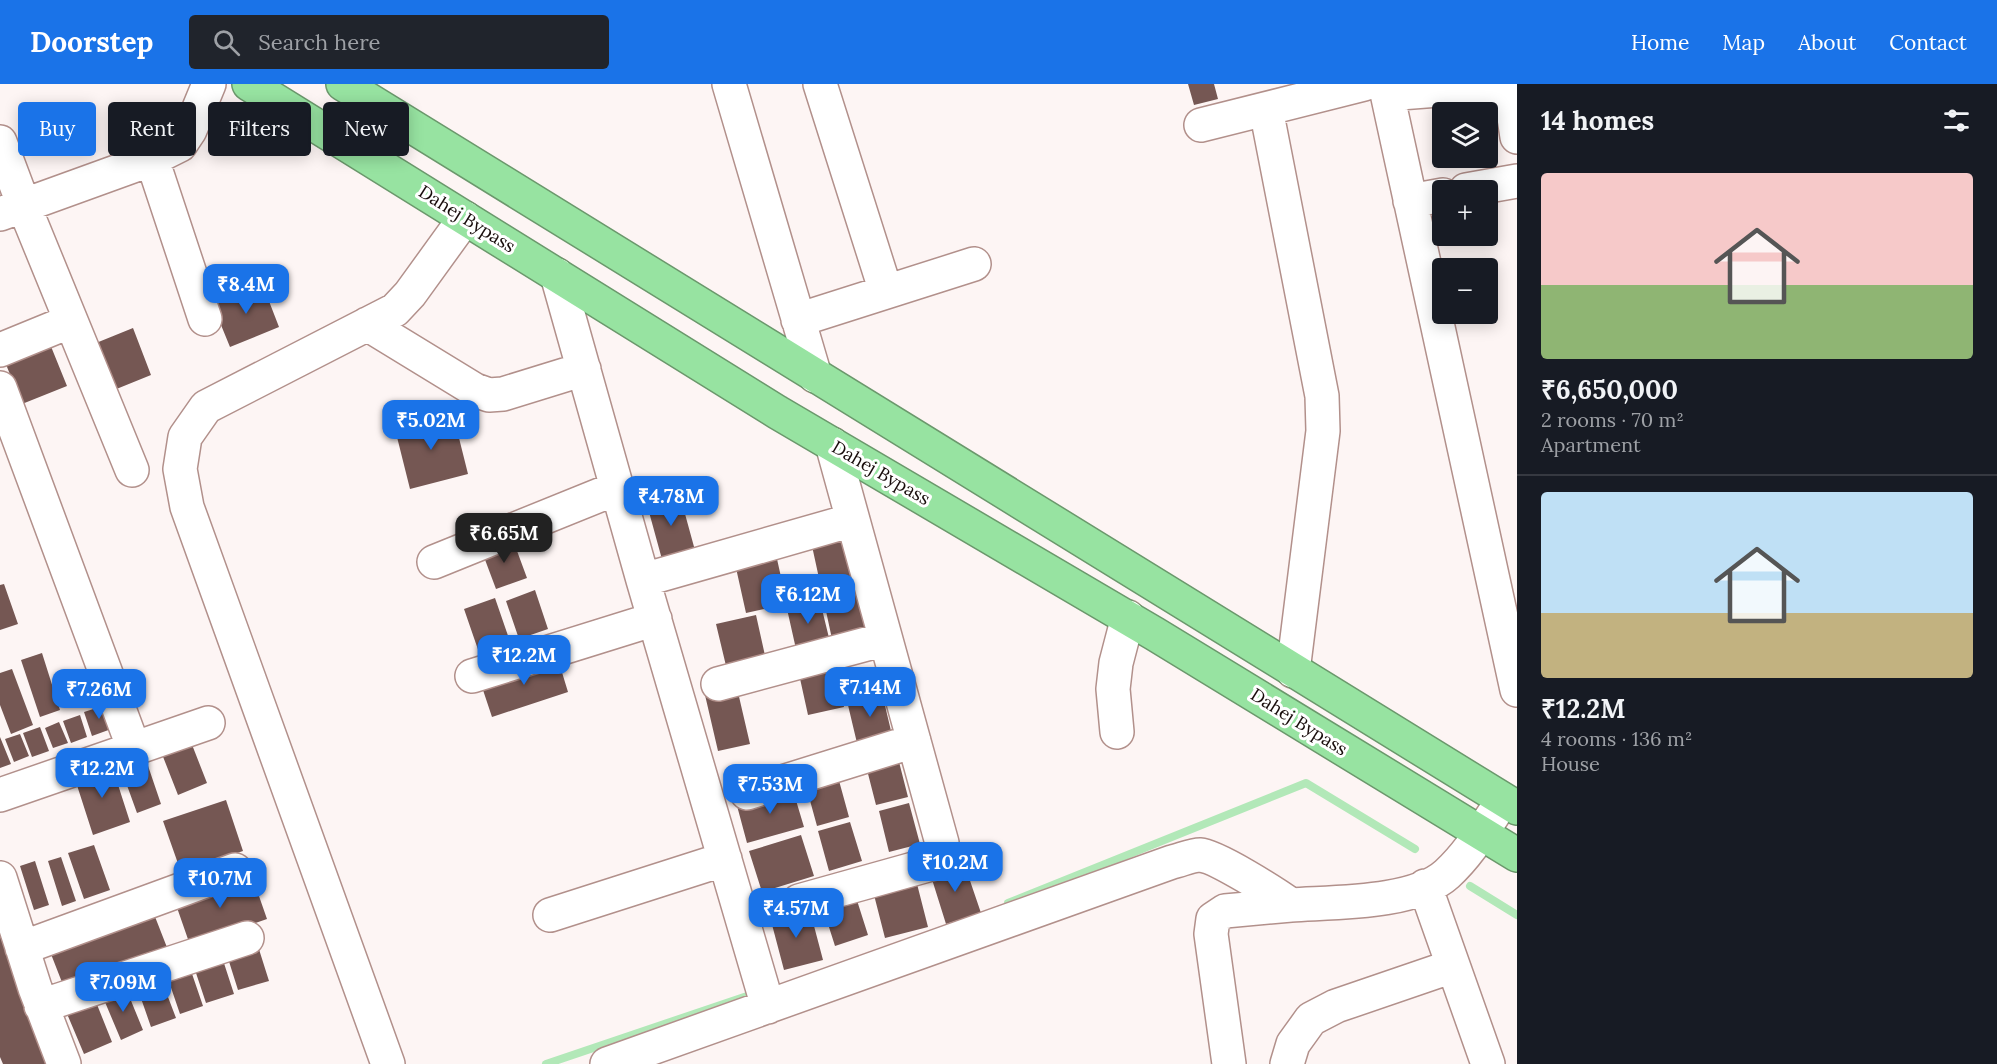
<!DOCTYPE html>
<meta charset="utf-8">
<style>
:root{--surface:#171b24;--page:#20242c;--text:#f1f3f6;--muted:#9ea1a6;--line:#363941;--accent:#1a73e8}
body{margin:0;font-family:Lora,serif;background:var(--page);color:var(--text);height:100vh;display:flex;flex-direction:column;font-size:22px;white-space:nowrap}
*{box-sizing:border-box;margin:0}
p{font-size:20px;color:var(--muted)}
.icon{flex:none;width:33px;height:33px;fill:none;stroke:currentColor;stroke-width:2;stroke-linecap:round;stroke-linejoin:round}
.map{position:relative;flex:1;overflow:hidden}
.details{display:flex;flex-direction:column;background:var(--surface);width:480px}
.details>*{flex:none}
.banner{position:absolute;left:18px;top:18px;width:570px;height:54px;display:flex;gap:12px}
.buttons{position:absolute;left:1432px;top:18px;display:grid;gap:12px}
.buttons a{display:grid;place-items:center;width:66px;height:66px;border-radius:6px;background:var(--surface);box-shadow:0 3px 15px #0003;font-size:30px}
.price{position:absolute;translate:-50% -51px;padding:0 14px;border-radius:12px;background:var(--accent);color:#fff;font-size:20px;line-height:39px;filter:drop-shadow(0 2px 3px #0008)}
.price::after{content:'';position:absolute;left:50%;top:36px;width:18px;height:14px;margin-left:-9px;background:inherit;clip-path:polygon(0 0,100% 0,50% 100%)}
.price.on{background:#222;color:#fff}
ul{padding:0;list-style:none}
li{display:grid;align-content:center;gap:12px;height:318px;padding:0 24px}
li+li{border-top:2px solid var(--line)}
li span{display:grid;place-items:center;height:186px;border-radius:6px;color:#555}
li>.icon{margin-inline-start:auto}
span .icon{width:108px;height:108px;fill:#fffc;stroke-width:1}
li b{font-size:26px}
h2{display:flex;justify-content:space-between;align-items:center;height:72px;padding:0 24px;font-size:26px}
.tag{padding:0 21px;border-radius:6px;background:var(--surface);box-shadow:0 3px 15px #0003;font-size:21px;line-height:54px}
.tag.on{background:var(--accent);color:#fff}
header{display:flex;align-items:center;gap:36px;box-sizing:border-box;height:84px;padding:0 30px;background:var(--accent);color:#fff}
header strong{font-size:28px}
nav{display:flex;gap:33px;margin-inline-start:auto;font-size:21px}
.search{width:420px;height:54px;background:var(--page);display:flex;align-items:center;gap:15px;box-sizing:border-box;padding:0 21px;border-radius:6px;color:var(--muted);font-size:22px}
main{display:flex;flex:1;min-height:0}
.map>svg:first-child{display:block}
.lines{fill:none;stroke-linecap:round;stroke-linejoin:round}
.stream{stroke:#b2e8b8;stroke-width:8}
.building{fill:#755753}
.minor-casing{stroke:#b2908b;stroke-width:36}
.highway-casing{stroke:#6b986c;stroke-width:36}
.minor{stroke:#fff;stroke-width:33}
.highway{stroke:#97e3a1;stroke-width:33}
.labels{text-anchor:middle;stroke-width:6;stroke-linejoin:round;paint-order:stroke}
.street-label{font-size:18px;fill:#180c0b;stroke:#fff}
</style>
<header>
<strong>Doorstep</strong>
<div class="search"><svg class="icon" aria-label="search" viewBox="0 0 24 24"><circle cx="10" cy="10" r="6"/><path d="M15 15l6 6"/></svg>Search here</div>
<nav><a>Home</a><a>Map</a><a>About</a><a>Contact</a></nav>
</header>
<main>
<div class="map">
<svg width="1517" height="980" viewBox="0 0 1517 980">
<rect width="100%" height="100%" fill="#fdf5f4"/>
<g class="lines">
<path class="stream" d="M1470,802L1517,831
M1008,819L1306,699L1415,765
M546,980L753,910"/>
</g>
<path class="building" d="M1188,0H1214L1218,15L1194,21Z
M262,199L279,243L230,263L212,219Z
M133,244L151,291L114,306L96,259Z
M50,260L67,302L22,320L5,278Z
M453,330L468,390L410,405L395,345Z
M679,408L696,470L663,479L646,417Z
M847,454L858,499L822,508L812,462Z
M513,456L527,494L496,505L481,465Z
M777,475L787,520L746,529L736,484Z
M4,500L18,540L0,546V501Z
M860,505L869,546L832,555L823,513Z
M535,506L548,545L519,555L506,517Z
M495,514L515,572L484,583L464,525Z
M820,517L830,558L796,565L787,525Z
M756,531L766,576L727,586L716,540Z
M42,569L60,626L40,633L21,576Z
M557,572L568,608L492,633L480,597Z
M835,581L844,623L808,631L799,590Z
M12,585L33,641L11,650L0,621V589Z
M737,604L750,660L718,667L705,611Z
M882,609L892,651L857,659L847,617Z
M106,621L114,644L92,652L84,628Z
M80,631L87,653L71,659L63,637Z
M59,638L68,659L53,664L45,644Z
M40,643L49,667L32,673L23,649Z
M20,650L29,672L14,678L5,655Z
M0,653L11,680L0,684Z
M189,653L207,699L178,711L160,665Z
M897,670L908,713L876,721L865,678Z
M145,673L161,720L137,729L120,682Z
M111,679L130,738L93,751L74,692Z
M838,693L849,733L817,742L806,702Z
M792,703L804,743L747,759L736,718Z
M226,716L243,767L181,788L163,737Z
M909,719L920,760L889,768L879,727Z
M850,738L862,777L829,787L818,747Z
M801,751L814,792L762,808L749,767Z
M94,761L110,806L84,815L68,769Z
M61,773L76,817L62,822L48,777Z
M35,777L49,821L34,826L20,782Z
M964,779L981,829L946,840L930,789Z
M251,789L267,835L190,861L174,815Z
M916,796L928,843L885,854L873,807Z
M854,807L868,851L835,862L821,818Z
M809,823L823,876L784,886L770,833Z
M152,825L168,866L65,906L49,865Z
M0,852L47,980H3L0,973Z
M257,859L269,897L238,906L226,868Z
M221,870L234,910L206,919L193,880Z
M189,881L203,922L180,930L166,889Z
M160,892L176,934L151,943L136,900Z
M125,902L143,946L121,956L102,911Z
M94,913L112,958L84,970L65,925Z"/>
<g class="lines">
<g class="minor-casing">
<path id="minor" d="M729,0L815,292
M820,0L886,208
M1385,0L1517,606
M1509,1L1517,53
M1387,10L1516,0
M1266,25L1322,312L1323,347L1293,587
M1201,41L1364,0
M0,58L24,122L132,386
M152,75L205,235
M1466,106L1517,97
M1410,117L1443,111
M0,130L152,75L180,61L190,46L209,0
M557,191L643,496L768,923
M798,236L974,180
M367,240L475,306L489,311L503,310L584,285
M0,266L71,237
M0,304L134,665
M434,478L617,404
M643,496L853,436
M472,592L655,535
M718,600L885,555
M1117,648L1113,605L1116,579L1128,533
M747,709L914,657
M0,711L208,639
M0,794L35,904L64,980
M1425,802L1488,980
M799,817L935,779L942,770V759L832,360
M550,831L725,775
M22,864L235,786
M41,922L247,854
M388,980L187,423L180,385L185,353L206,323L395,226L410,210L465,134
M607,980L1172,778C1181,776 1192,771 1200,771C1216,772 1276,810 1291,821C1335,818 1414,820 1447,790C1470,769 1486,741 1503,716
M1229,980L1211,850L1213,835L1225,827L1291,821
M1287,980L1293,960L1311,935L1336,922L1453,882"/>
</g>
<g class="highway-casing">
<path id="highway" d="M249,0L777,328L1155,550L1517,771
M343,0L1517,724"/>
</g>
<use href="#minor" class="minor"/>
<use href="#highway" class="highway"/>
</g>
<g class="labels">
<g class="street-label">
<text transform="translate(467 135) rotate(32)" y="6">Dahej Bypass</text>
<text transform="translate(881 389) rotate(30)" y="6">Dahej Bypass</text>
<text transform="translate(1299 638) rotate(32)" y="6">Dahej Bypass</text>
</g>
</g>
</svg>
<div class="buttons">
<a><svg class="icon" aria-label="layers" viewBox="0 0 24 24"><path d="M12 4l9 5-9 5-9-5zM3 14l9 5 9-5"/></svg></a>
<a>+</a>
<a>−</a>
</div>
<b class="price" style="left:246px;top:231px">₹8.4M</b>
<b class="price" style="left:431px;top:367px">₹5.02M</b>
<b class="price" style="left:671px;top:443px">₹4.78M</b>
<b class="price on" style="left:504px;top:480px">₹6.65M</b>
<b class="price" style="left:808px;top:541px">₹6.12M</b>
<b class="price" style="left:524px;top:602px">₹12.2M</b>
<b class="price" style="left:870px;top:634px">₹7.14M</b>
<b class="price" style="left:99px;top:636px">₹7.26M</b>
<b class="price" style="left:102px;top:715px">₹12.2M</b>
<b class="price" style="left:770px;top:731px">₹7.53M</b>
<b class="price" style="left:955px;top:809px">₹10.2M</b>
<b class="price" style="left:220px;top:825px">₹10.7M</b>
<b class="price" style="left:796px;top:855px">₹4.57M</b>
<b class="price" style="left:123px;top:929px">₹7.09M</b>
<div class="banner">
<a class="tag on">Buy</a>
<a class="tag">Rent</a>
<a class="tag">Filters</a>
<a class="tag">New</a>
</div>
</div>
<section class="details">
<h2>14 homes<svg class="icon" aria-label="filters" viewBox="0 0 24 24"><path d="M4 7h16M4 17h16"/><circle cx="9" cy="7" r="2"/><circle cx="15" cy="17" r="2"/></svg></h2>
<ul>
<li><span style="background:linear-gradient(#f6c9c9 60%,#8fb573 0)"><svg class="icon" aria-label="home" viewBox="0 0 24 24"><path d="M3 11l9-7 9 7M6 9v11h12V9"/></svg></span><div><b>₹6,650,000</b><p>2 rooms · 70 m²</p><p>Apartment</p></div></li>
<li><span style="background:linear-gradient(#bfe0f5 65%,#c2b280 0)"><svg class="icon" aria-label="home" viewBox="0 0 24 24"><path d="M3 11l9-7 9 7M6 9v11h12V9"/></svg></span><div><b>₹12.2M</b><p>4 rooms · 136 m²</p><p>House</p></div></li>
</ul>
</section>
</main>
